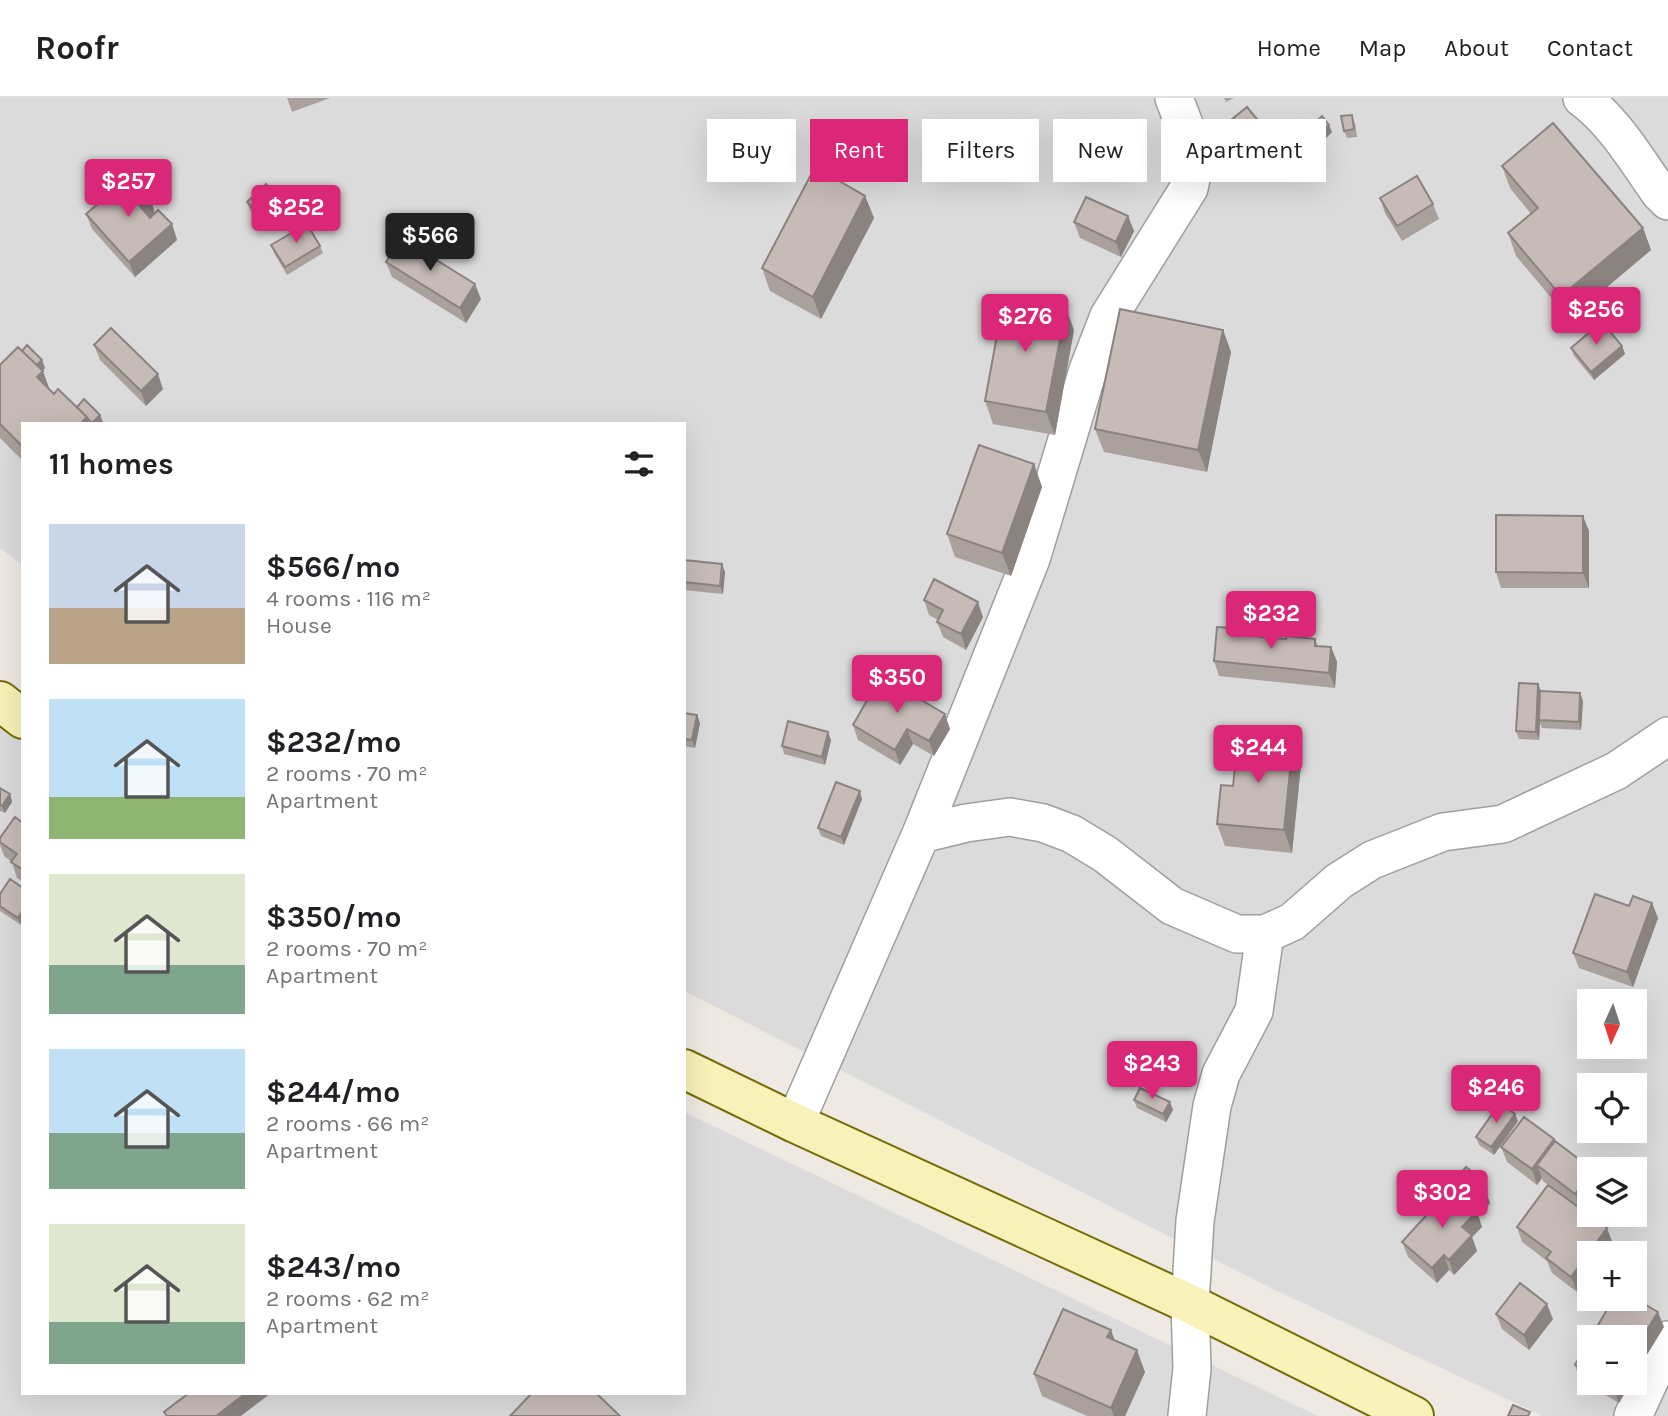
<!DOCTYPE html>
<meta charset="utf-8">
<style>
:root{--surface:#fff;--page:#f2f2f2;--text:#202124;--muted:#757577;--line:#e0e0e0;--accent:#db2777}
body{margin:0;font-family:Karla,sans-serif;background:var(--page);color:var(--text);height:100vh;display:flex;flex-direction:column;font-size:26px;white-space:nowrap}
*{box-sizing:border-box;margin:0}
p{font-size:23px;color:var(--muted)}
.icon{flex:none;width:38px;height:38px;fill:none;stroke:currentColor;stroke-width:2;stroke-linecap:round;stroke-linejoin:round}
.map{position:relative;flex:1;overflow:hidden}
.panel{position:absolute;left:21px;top:324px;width:665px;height:973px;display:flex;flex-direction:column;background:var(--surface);border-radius:0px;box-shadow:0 7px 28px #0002}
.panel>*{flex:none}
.top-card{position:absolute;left:707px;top:21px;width:665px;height:63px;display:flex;gap:14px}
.needle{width:46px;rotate:183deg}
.fabs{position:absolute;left:1577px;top:891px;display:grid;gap:14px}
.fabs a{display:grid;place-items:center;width:70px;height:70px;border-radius:0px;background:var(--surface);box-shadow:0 7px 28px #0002;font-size:35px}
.price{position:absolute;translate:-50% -60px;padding:0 16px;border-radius:7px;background:var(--accent);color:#fff;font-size:23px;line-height:46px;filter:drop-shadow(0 2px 4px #0008)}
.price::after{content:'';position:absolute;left:50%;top:42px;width:21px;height:16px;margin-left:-10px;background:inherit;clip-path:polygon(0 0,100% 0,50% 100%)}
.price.on{background:#222;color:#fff}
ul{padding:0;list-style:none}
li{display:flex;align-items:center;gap:21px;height:175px;padding:0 28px}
li span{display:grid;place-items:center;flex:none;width:196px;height:140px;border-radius:0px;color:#555}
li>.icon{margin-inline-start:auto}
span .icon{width:84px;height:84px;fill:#fffc;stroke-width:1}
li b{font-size:30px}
h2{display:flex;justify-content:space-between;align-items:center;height:84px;padding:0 28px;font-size:30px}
.chip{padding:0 24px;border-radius:0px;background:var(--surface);box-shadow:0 7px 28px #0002;font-size:24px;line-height:63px}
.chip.on{background:var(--accent);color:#fff}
header{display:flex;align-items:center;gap:42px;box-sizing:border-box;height:98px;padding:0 35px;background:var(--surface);border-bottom:2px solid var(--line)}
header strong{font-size:33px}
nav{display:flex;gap:38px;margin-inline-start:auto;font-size:24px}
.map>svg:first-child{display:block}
.residential{fill:#dcdbdb;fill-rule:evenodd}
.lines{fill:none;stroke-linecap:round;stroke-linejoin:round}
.street-casing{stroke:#9f9f9f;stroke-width:40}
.secondary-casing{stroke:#736d06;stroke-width:42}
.street{stroke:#fff;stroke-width:37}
.secondary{stroke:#f8f1b8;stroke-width:38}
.wall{fill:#aaa19d}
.shaded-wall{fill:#8b8380}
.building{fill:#c6bbb7;stroke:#8b8380;stroke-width:2}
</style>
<header>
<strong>Roofr</strong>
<nav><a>Home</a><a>Map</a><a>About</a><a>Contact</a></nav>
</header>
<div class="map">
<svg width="1668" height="1318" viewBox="0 0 1668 1318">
<rect width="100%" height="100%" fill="#efe9e4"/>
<path class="residential" d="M0,0H1668V1318H1543L1273,1191L684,893V326H23V468L0,450ZM1589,903H1634V948H1589ZM1589,987H1634V1032H1589ZM1589,1071H1634V1116H1589ZM1589,1155H1634V1200H1589ZM1589,1239H1634V1284H1589Z
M0,628L23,643V1295H684V1014L1318,1318H0Z"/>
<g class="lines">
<g class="street-casing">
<path id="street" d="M1582,0C1614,23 1637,63 1660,95L1668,103
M921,736L966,725L1010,719L1043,725L1072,736L1105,756L1172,808L1237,836H1265L1292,824L1339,783L1372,762L1443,734L1503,726L1616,673L1668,638
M795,1025L921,736L1031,461L1088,272L1109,218L1189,90L1194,68L1190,42L1174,0
M1187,1318L1192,1270L1190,1206L1195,1123L1212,1008L1221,976L1254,913L1265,836
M1633,1318L1668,1242"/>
</g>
<g class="secondary-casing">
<path id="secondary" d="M0,603L23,621
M684,971L795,1025L1190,1206L1414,1318"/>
</g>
<use href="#street" class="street"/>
<use href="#secondary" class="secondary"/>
</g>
<path class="wall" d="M287,0H330L292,14Z
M1224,0H1234L1226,4Z
M1231,22L1268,38L1253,52L1234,30Z
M1316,24L1332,34L1326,40L1319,32Z
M1355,24L1357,39L1347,40L1344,33Z
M1502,68L1643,130L1651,152L1569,221L1516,158L1508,135L1531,116L1510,90Z
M865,98L874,120L821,221L770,193L762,170Z
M1380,100L1433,106L1439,121L1402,143L1385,115Z
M282,102L285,110L266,129L250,112L247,104Z
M155,115L172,126L177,142L135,179L92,131L86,116Z
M1128,118L1134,133L1121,159L1080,140L1074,124Z
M271,147L320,148L323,155L287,177L274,155Z
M386,164L481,201L466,225L392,179Z
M1074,232L1055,337L993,326L985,303Z
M1223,232L1231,254L1207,374L1104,354L1095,331Z
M94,247L163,291L146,308L100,262Z
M1622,248L1625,256L1594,282L1574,258L1571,250Z
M0,267L45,270L42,273L50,292L54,296L77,309L100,317L103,324L102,326H23V363L0,340Z
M1034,366L1042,389L1011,478L955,459L947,436Z
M1589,433V490H1501L1496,474Z
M684,462L722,466L725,474L723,496L684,492Z
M924,502L983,519L966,552L943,539L937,524L938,522L929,517Z
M1245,531L1247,537L1286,541H1315L1318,548L1331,549L1337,564L1335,590L1219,578L1214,563Z
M1538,586L1541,593L1580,595L1583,603L1581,632L1542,630L1540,625L1539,642L1519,641L1516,633Z
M684,615L697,617L700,625L695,650L684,648Z
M853,627L950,631L934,658L913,646L900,667L858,642Z
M831,642L825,667L784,656L782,648Z
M1293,644L1301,667L1292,755L1225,748L1217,726L1233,688Z
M0,690L10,696L12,704L5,715L0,713Z
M862,701L844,747L821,738L818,730Z
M23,725V784L17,780L12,764L4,758L0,747V740Z
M23,790L21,827L0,813V796Z
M1652,805L1658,820L1633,889L1579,870L1573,855L1629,808Z
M1134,1002L1173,1012L1166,1024L1137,1010Z
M1518,1023L1494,1057L1479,1047L1476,1039Z
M1554,1041L1581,1111L1613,1146L1606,1155H1589V1178L1577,1194L1552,1175L1547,1163L1522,1144L1517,1129L1548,1087L1543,1083L1542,1080L1537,1087L1507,1064L1501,1049Z
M1451,1087L1488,1092L1485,1096L1487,1097L1490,1105L1481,1116L1472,1109L1482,1129L1472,1139L1477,1153L1454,1177L1449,1172L1437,1185L1408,1159L1402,1144L1453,1092Z
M1496,1216L1553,1221L1529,1252L1502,1231Z
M1114,1242L1145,1274L1125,1318H1087L1042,1298L1034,1276Z
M1589,1243V1284H1631L1619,1305L1580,1282L1575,1267Z"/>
<path class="shaded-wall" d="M1329,27L1332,34L1326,40L1323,32Z
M1265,31L1268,38L1253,52L1250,44Z
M865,98L874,120L821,221L813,199Z
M150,99L155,115L145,124L140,108Z
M282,102L285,110L266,129L263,121Z
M1128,118L1134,133L1121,159L1116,144Z
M172,126L177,142L135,179L129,164Z
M1643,130L1651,152L1569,221L1561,198Z
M475,186L481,201L466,225L460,210Z
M1066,210L1074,232L1055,337L1046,314Z
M1223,232L1231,254L1207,374L1198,352Z
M1622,248L1625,256L1594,282L1591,274Z
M42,262L45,270L38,277L35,269Z
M43,273L51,296L37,279Z
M158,276L163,291L146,308L141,293Z
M100,317L103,324L102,326H92V325Z
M87,319L89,326H80Z
M1034,366L1042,389L1011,478L1002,455Z
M1583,418L1589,433V490L1583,475Z
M722,466L725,474L723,496L720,488Z
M978,504L983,519L966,552L961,536Z
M1331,549L1337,564L1335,590L1329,575Z
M1538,586L1541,594L1539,622L1540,625L1539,642L1536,634Z
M1580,595L1583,603L1581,632L1579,624Z
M945,616L950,631L934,658L929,643Z
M697,617L700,625L695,650L692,642Z
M907,631L913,646L900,667L895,652Z
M828,634L831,642L825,667L822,659Z
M1293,644L1301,667L1292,755L1284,732Z
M860,693L862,701L844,747L841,739Z
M10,696L12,704L5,715L2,708Z
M1652,805L1658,820L1633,889L1627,874Z
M23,812V824L21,827L18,820Z
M1170,1004L1173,1012L1166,1024L1163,1016Z
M1515,1016L1518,1023L1494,1057L1491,1049Z
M1554,1041L1560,1056L1537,1067L1542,1080L1537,1087L1532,1071Z
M1589,1078V1101L1581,1111L1575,1096Z
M1485,1084L1488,1092L1483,1099L1480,1091Z
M1487,1097L1490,1105L1481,1116L1478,1109Z
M1477,1113L1482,1129L1472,1139L1477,1153L1454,1177L1449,1162L1462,1129Z
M1607,1130L1613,1146L1606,1155H1589V1178L1577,1194L1571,1179Z
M1444,1157L1449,1172L1437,1185L1432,1170Z
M1547,1206L1553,1221L1529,1252L1524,1237Z
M1658,1214L1664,1229L1634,1278V1253Z
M1111,1232L1119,1254L1107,1239Z
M1137,1252L1145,1274L1125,1318H1114L1111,1310Z
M1616,1284H1631L1619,1305L1613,1289Z
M246,1295H271L241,1318H216Z"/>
<path class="building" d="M1247,9L1265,31L1250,44L1231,22Z
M1352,17L1354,31L1344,33L1341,18Z
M1322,18L1329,27L1323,32L1316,24Z
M1553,25L1643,130L1561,198L1508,135L1538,110L1502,68Z
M815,69L865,98L813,199L762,170Z
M130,78L150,99L140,108L150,120L158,112L172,126L129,164L86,116Z
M1417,78L1433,106L1397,128L1380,100Z
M266,86L282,102L263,121L247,104Z
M1086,99L1128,118L1116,144L1074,124Z
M307,126L320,148L285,169L271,147Z
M401,140L475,186L460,210L386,164Z
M1004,199L1066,210L1046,314L985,303Z
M1120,211L1223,232L1198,352L1095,331Z
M1602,224L1622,248L1591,274L1571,250Z
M111,230L158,276L141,293L94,247Z
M27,247L42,262L37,267L22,253Z
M18,249L43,273L37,279L54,296L58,291L87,319L80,326H23V349L0,326V267Z
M84,301L100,317L92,325L77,309Z
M979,347L1034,366L1002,455L947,436Z
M1496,417L1583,418V475L1496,474Z
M684,462L722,466L720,488L684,484Z
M934,481L978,504L961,536L937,524L943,512L924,502Z
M1217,529L1245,531V537L1286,541L1287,538L1315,541V548L1331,549L1329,575L1214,563Z
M881,578L945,616L929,643L907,631L895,652L853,627Z
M1519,585L1538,586L1536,634L1516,633Z
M1540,593L1580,595L1579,624L1539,622Z
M684,615L697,617L692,642L684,641Z
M788,623L828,634L822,659L782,648Z
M1238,639L1293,644L1284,732L1217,726L1221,687L1233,688Z
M836,684L860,693L841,739L818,730Z
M0,690L10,696L2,708L0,707Z
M15,719L23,725V772L11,764L17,756L0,744V740Z
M10,781L23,790V812L18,820L0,808V796Z
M1595,796L1629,808L1633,798L1652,805L1627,874L1573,855Z
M1140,990L1170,1004L1163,1016L1134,1002Z
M1500,1005L1515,1016L1491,1049L1476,1039Z
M1524,1019L1554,1041L1532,1071L1501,1049Z
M1555,1043L1592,1071H1589V1078L1575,1096L1537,1067Z
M1466,1069L1485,1084L1480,1091L1487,1097L1478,1109L1451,1087Z
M1548,1087L1607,1130L1571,1179L1546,1160L1551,1154L1517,1129Z
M1451,1090L1477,1113L1462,1129L1472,1137L1449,1162L1444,1157L1432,1170L1402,1144Z
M1520,1185L1547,1206L1524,1237L1496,1216Z
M1614,1200H1634L1658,1214L1634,1253V1239H1591Z
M1063,1211L1111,1232L1107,1239L1137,1252L1111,1310L1034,1276Z
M1589,1243V1275L1575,1267Z
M1605,1284H1616L1613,1289Z
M189,1295H246L216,1318H167L164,1314Z
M532,1295H596L620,1318H510Z
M1513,1307L1530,1314L1528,1318H1508Z"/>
</svg>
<div class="fabs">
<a><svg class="needle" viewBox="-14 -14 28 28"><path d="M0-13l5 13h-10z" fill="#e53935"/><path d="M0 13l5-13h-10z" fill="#757577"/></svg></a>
<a><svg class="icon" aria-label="locate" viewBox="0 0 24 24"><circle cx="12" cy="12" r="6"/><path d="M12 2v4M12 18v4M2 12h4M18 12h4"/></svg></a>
<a><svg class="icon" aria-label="layers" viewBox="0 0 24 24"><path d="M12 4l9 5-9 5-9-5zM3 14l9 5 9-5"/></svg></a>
<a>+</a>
<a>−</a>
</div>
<b class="price" style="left:128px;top:121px">$257</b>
<b class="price" style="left:296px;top:147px">$252</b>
<b class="price on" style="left:430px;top:175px">$566</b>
<b class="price" style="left:1596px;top:249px">$256</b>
<b class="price" style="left:1025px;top:256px">$276</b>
<b class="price" style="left:1271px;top:553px">$232</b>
<b class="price" style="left:897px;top:617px">$350</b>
<b class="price" style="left:1258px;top:687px">$244</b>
<b class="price" style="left:1152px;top:1003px">$243</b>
<b class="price" style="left:1496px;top:1027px">$246</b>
<b class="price" style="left:1442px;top:1132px">$302</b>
<div class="top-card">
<a class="chip">Buy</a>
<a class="chip on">Rent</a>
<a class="chip">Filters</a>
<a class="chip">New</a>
<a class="chip">Apartment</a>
</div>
<section class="panel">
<h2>11 homes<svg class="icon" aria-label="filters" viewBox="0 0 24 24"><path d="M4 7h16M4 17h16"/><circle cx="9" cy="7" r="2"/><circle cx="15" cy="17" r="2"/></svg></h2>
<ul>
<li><span style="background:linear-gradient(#c9d6e8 60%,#b9a48a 0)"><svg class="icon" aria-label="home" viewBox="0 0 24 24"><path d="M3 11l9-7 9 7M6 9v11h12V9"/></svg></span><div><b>$566/mo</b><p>4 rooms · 116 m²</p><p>House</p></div></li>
<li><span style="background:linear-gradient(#bfe0f5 70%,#8fb573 0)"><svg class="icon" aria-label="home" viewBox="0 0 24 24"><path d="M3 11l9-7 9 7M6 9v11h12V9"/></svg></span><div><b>$232/mo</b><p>2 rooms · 70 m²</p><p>Apartment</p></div></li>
<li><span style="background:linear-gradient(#dfe7d0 65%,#7fa58c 0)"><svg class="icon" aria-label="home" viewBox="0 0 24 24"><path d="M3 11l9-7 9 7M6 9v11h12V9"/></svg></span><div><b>$350/mo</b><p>2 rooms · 70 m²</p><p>Apartment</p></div></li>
<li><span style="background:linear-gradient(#bfe0f5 60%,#7fa58c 0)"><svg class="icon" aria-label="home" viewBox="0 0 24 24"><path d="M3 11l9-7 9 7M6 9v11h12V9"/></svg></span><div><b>$244/mo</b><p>2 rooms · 66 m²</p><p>Apartment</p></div></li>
<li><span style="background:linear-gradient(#dfe7d0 70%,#7fa58c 0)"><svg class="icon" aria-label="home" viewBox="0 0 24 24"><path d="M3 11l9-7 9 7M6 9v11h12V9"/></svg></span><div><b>$243/mo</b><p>2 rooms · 62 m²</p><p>Apartment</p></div></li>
</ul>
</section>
</div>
